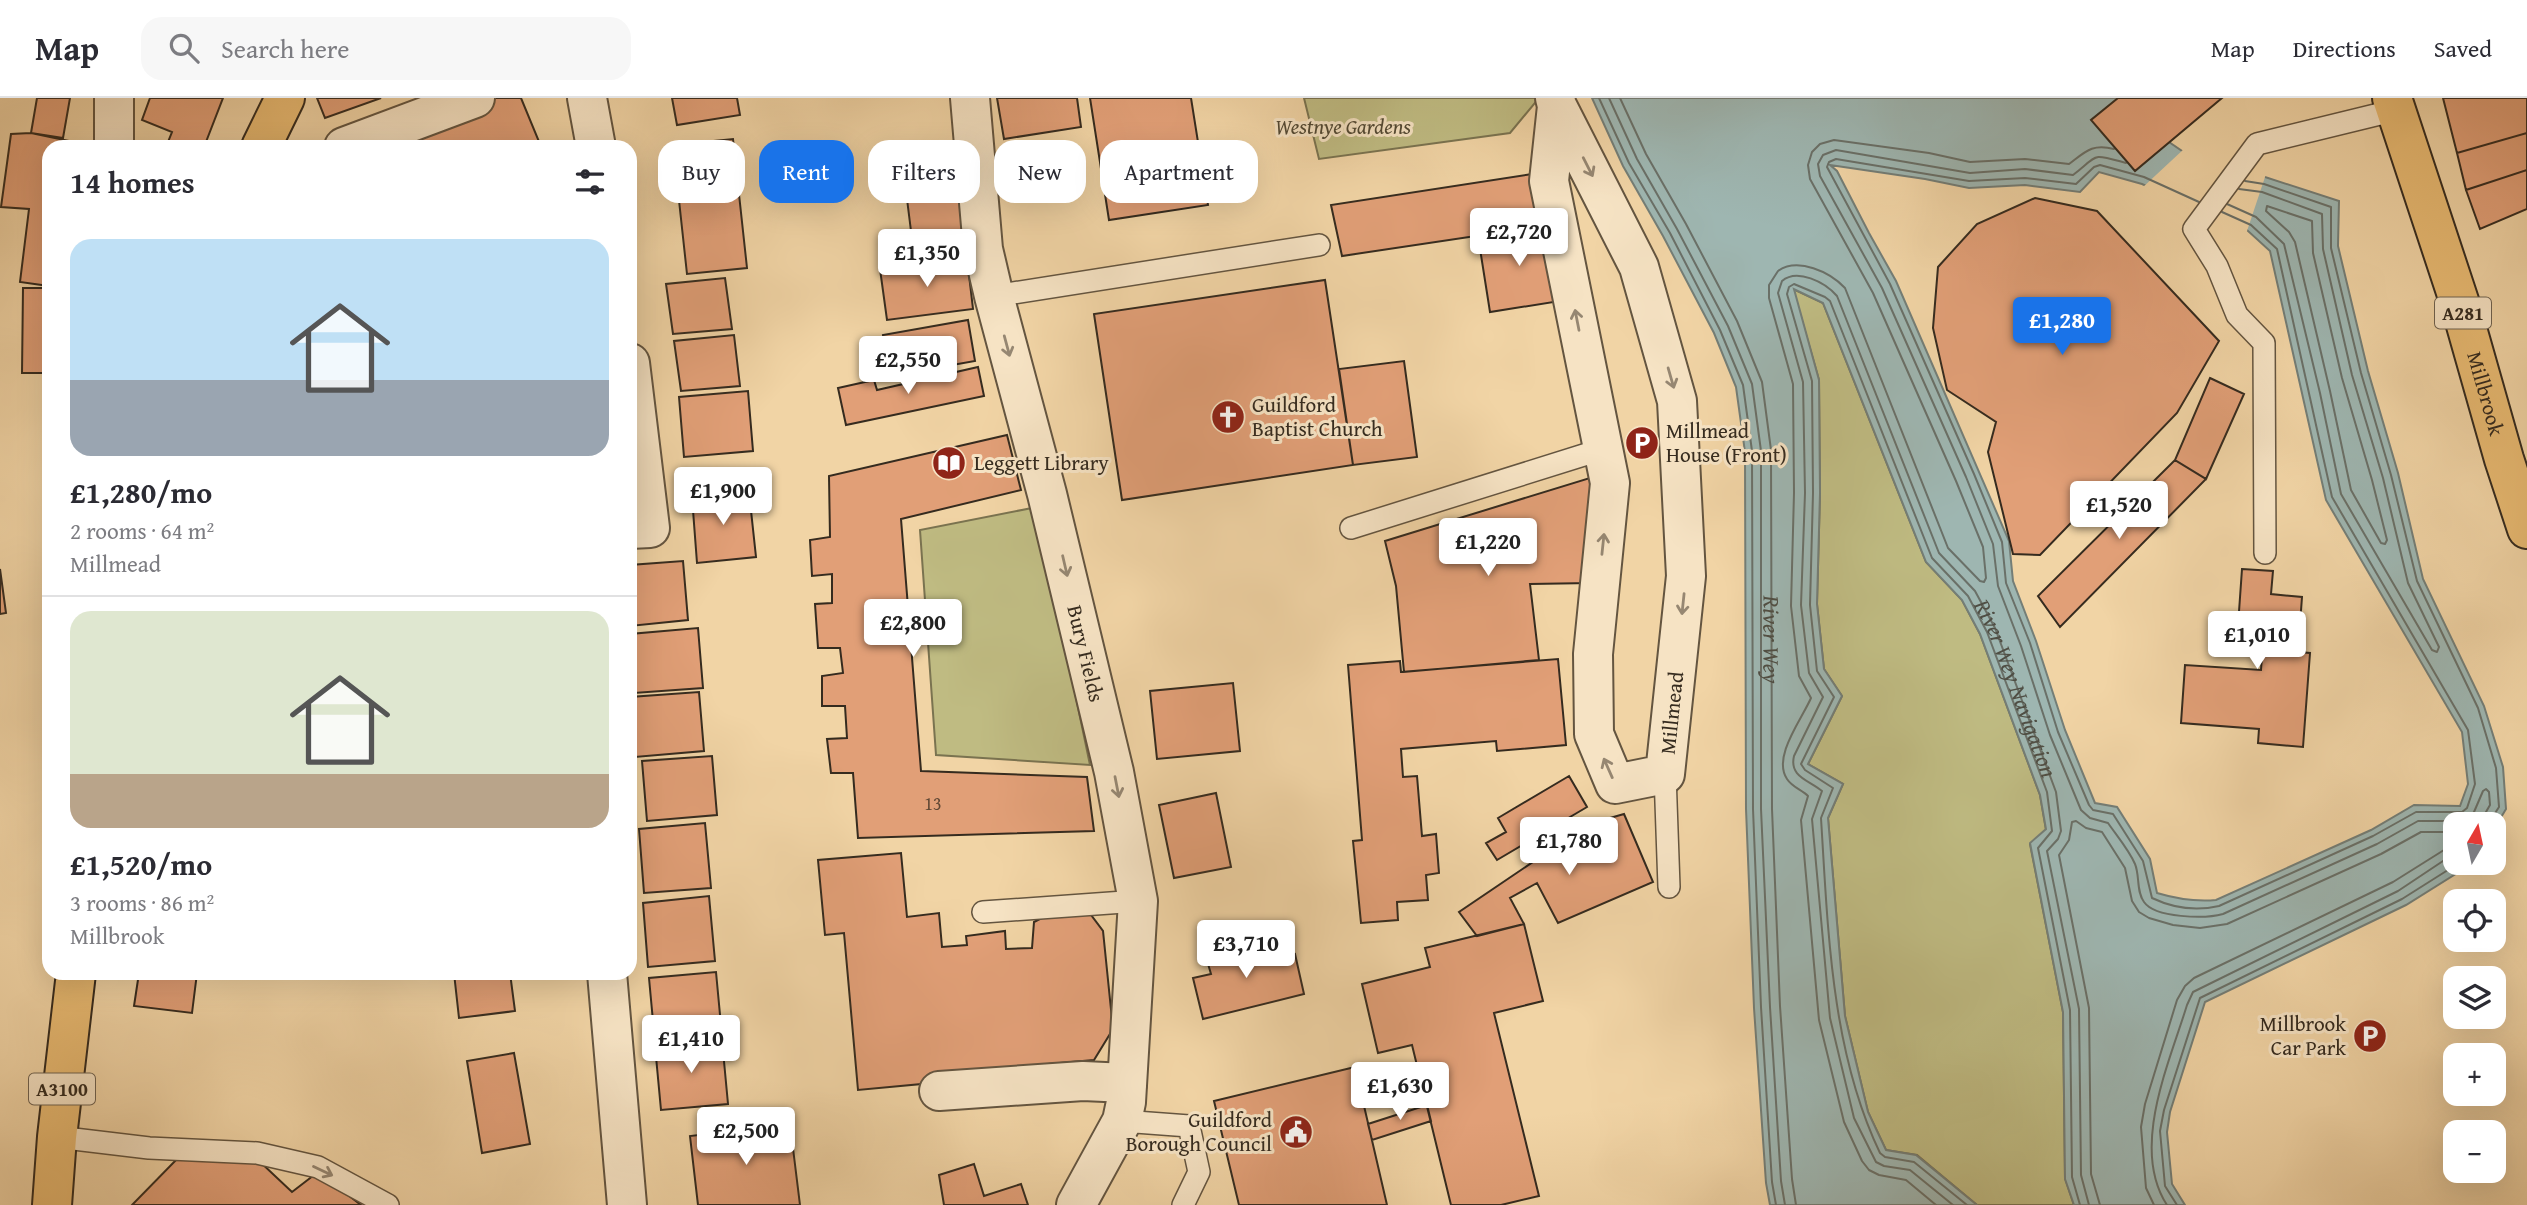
<!DOCTYPE html>
<meta charset="utf-8">
<style>
:root{--surface:#fff;--page:#f7f7f7;--text:#2b2b33;--muted:#7c7c81;--line:#e1e1e2;--accent:#1a73e8}
body{margin:0;font-family:"Gentium Book Plus",serif;background:var(--page);color:var(--text);height:100vh;display:flex;flex-direction:column;font-size:26px;white-space:nowrap}
*{box-sizing:border-box;margin:0}
p{font-size:23px;color:var(--muted)}
.icon{flex:none;width:38px;height:38px;fill:none;stroke:currentColor;stroke-width:2;stroke-linecap:round;stroke-linejoin:round}
.map{position:relative;flex:1;overflow:hidden}
.panel{position:absolute;left:42px;top:42px;width:595px;height:840px;display:flex;flex-direction:column;background:var(--surface);border-radius:21px;box-shadow:0 7px 28px #0002}
.panel>*{flex:none}
.banner{position:absolute;left:658px;top:42px;width:665px;height:63px;display:flex;gap:14px}
.needle{width:46px;rotate:9deg}
.controls{position:absolute;left:2443px;top:714px;display:grid;gap:14px}
.controls a{display:grid;place-items:center;width:63px;height:63px;border-radius:14px;background:var(--surface);box-shadow:0 7px 28px #0002;font-size:35px}
.price{position:absolute;translate:-50% -60px;padding:0 16px;border-radius:7px;background:#fff;color:#222;font-size:23px;line-height:46px;filter:drop-shadow(0 2px 4px #0008)}
.price::after{content:'';position:absolute;left:50%;top:42px;width:21px;height:16px;margin-left:-10px;background:inherit;clip-path:polygon(0 0,100% 0,50% 100%)}
.price.active{background:var(--accent);color:#fff}
ul{padding:0;list-style:none}
li{display:grid;align-content:center;gap:14px;height:371px;padding:0 28px}
li+li{border-top:2px solid var(--line)}
li span{display:grid;place-items:center;height:217px;border-radius:21px;color:#555}
li>.icon{margin-inline-start:auto}
span .icon{width:126px;height:126px;fill:#fffc;stroke-width:1}
li b{font-size:30px}
h2{display:flex;justify-content:space-between;align-items:center;height:84px;padding:0 28px;font-size:30px}
.pill{padding:0 24px;border-radius:21px;background:var(--surface);box-shadow:0 7px 28px #0002;font-size:24px;line-height:63px}
.pill.active{background:var(--accent);color:#fff}
header{display:flex;align-items:center;gap:42px;box-sizing:border-box;height:98px;padding:0 35px;background:var(--surface);border-bottom:2px solid var(--line)}
header strong{font-size:33px}
nav{display:flex;gap:38px;margin-inline-start:auto;font-size:24px}
.search{width:490px;height:63px;background:var(--page);display:flex;align-items:center;gap:18px;box-sizing:border-box;padding:0 24px;border-radius:21px;color:var(--muted);font-size:26px}
.map>svg:first-child{display:block}
.green{fill:#bfbb82;stroke:#7a7350;stroke-width:2}
.water{fill:#9eb6b1;stroke:#747e77;stroke-width:2;fill-rule:evenodd}
.pier{fill:#f1d4a5}
.lines{fill:none;stroke-linecap:round;stroke-linejoin:round}
.shore{stroke:#6a7068;stroke-width:2}
.building{fill:#e19f77;stroke:#352b1f;stroke-width:2}
.lane-casing{stroke:#645540;stroke-width:24}
.street-casing{stroke:#645540;stroke-width:42}
.primary-casing{stroke:#352b1f;stroke-width:42}
.lane{stroke:#f6e3c4;stroke-width:21}
.street{stroke:#f6e3c4;stroke-width:38}
.primary{stroke:#e8ba72;stroke-width:38}
.oneway{stroke:#968772}
.labels{text-anchor:middle;stroke-width:6;stroke-linejoin:round;paint-order:stroke}
.number-label{font-size:18px;fill:#604835}
.shield{fill:#f6e3c4;stroke:#6f6250;stroke-width:2}
.shield-label{font-size:19px;font-weight:bold;fill:#352b1f}
.park-label{font-size:21px;font-style:italic;fill:#514833;stroke:#f6e3c4}
.street-label{font-size:21px;fill:#352b1f;stroke:#f6e3c4}
.poi-label{font-size:21px;fill:#352b1f;stroke:#f6e3c4;text-anchor:start}
.water-label{font-size:23px;font-style:italic;fill:#4f4e44;stroke:#f6e3c4}
</style>
<header>
<strong>Map</strong>
<div class="search"><svg class="icon" aria-label="search" viewBox="0 0 24 24"><circle cx="10" cy="10" r="6"/><path d="M15 15l6 6"/></svg>Search here</div>
<nav><a>Map</a><a>Directions</a><a>Saved</a></nav>
</header>
<div class="map">
<svg width="2527" height="1107" viewBox="0 0 2527 1107">
<rect width="100%" height="100%" fill="#f1d4a5"/>
<filter id="stains"><feTurbulence type="fractalNoise" baseFrequency=".00286" numOctaves="4"/><feColorMatrix values="0 0 0 0 .2 0 0 0 0 .09 0 0 0 0 .02 0 0 0 .5 -.17"/></filter>
<radialGradient id="worn" r=".72"><stop offset=".6" stop-color="#630" stop-opacity="0"/><stop offset="1" stop-color="#630" stop-opacity=".3"/></radialGradient>
<path class="green" d="M1304,0H1539L1510,35L1319,61Z
M1793,191L1823,205L1926,464L1962,502L1980,536L2040,697L2046,732L2030,746L2063,914L2065,1080L2074,1107H1977L1917,1057L1886,1052L1868,1014L1845,918L1828,720L1843,686L1808,666L1842,598L1824,571L1817,506L1820,395L1819,282Z
M1032,410L1056,504L1090,667L936,657L920,432Z"/>
<path class="water" d="M1592,0H2129L2169,44L2207,70L2265,79L2339,103L2338,148L2368,273L2398,375L2423,481L2484,608L2503,669L2506,711L2494,731V726H2455V765H2468L2462,772L2406,807L2205,904L2170,1014L2167,1034L2172,1086L2185,1107H2074L2065,1081L2063,914L2030,745L2046,731L2040,697L1980,536L1962,502L1926,464L1823,205L1794,191L1819,282L1820,395L1817,506L1824,571L1842,598L1808,666L1843,686L1828,720L1845,918L1868,1014L1886,1052L1916,1057L1977,1107H1770L1766,1085L1754,910L1746,711L1745,354L1736,289L1714,235L1663,138L1623,68ZM1830,67L1925,81L1969,90L2025,87L2080,94L2099,74L2142,86L2247,132L2270,153L2326,402L2462,634L2468,686L2460,708L2414,707L2371,732L2216,802C2194,804 2177,801 2157,795L2150,761L2117,709L2095,705L2065,632L2036,543L2013,483L2009,443L1896,183L1869,135L1837,73Z"/>
<path class="pier" d="M2185,50L2209,66L2266,76L2246,136L2142,90Z"/>
<g class="lines">
<g class="shore">
<path d="M1599,0L1629,65L1670,135L1720,232L1743,287L1752,353L1753,711L1761,909L1772,1084L1776,1107"/>
<path d="M1609,0L1637,61L1677,131L1728,228L1752,286L1761,353V711L1770,909L1781,1083L1785,1107"/>
<path id="s1" d="M1620,0L1646,56L1686,126L1737,223L1762,284L1771,352L1772,711L1780,908L1792,1081L1796,1107"/>
<path d="M2126,65C2090,55 2100,56 2073,77L2025,71L1970,75L1836,52L1823,57L1818,66L1820,78L1882,190L1966,379L1993,446L1998,488L2021,548L2050,637L2081,712L2090,720L2108,725C2117,738 2129,752 2135,766C2140,778 2136,793 2144,804C2155,820 2205,821 2223,816L2377,746L2418,723H2466L2474,714L2483,693L2486,691L2489,694L2490,707L2479,726"/>
<path d="M2245,83L2264,86L2331,109V150L2361,275L2391,377L2417,483L2478,610L2496,670L2499,709L2488,726"/>
<path d="M2199,104L2144,79L2100,67L2094,69L2076,86L2025,80L1969,83L1836,61L1829,64L1827,69L1890,186L1974,376L2002,444L2006,485L2030,545L2058,634L2089,707L2093,712L2113,716L2143,763L2152,800C2173,810 2197,813 2219,808L2373,738L2416,714H2462L2467,710L2475,686L2468,632L2332,399L2277,151L2251,127L2222,114"/>
<path d="M2227,106L2256,119L2284,146L2320,295L2341,396L2432,552L2437,554L2439,549L2408,485L2383,380L2352,277L2323,151L2322,116L2262,94L2239,91"/>
<path d="M2267,108L2312,123L2313,155L2342,280L2372,382L2387,442L2385,446L2381,445L2351,392L2330,293L2295,144L2289,134L2266,113Z"/>
<path d="M1936,1107L1906,1082L1879,1077L1869,1072L1862,1063L1844,1024L1819,922L1801,722L1808,698C1802,692 1792,689 1787,681C1772,659 1802,621 1811,600L1799,578L1791,508L1794,395L1793,286L1769,200V187L1778,173C1798,159 1830,174 1845,190L1948,450L1980,483L1984,484L1986,480L1983,449L1956,383L1873,195L1810,81L1808,67L1812,54L1820,46L1834,42L1929,55L1970,64L2025,61L2069,66C2085,54 2092,45 2114,51"/>
<path id="s2" d="M1953,1107L1910,1072L1884,1068L1876,1064L1854,1020L1830,920L1812,721L1822,693C1809,682 1789,679 1794,658L1823,599L1809,575L1801,507L1805,395L1803,284L1778,195L1782,183C1797,170 1825,184 1837,198L1939,455L1975,493L1995,530L2056,694L2061,733L2058,741L2047,753L2079,911L2081,1077L2089,1107"/>
<path d="M1967,1107L1914,1064L1885,1059L1880,1055C1831,953 1828,832 1821,720L1833,690L1805,672L1801,666L1834,599L1817,573L1810,507L1813,395L1812,283L1787,196L1789,189L1794,186L1825,199L1830,203L1932,460L1968,498L1987,534L2047,694L2052,733L2038,750L2070,912L2072,1079L2080,1107"/>
<path d="M2100,1107L2091,1076L2089,910L2059,757L2069,742L2072,724L2076,723L2086,730L2102,734L2125,770L2132,803L2139,814L2149,820L2173,827L2200,830L2227,826L2381,756L2421,734H2455"/>
<path d="M2154,1107L2146,1090L2141,1029L2145,1006L2177,902L2185,888L2194,880L2393,784L2444,752L2455,742"/>
<path d="M2167,1107C2130,1050 2169,966 2187,907L2193,894L2398,793L2455,755"/>
<path d="M2177,1107L2165,1088L2160,1033L2164,1012L2200,900L2402,801L2459,765"/>
</g>
</g>
<path class="building" d="M37,0H70L63,40L31,35Z
M150,0H223L204,49H166L172,34L142,22Z
M317,0H381L325,20Z
M494,0H521L540,46L534,49H373Z
M672,0H737L740,17L677,27Z
M997,0H1077L1081,29L1004,41Z
M1090,0H1191L1208,107L1109,122Z
M2118,0H2222L2135,73L2091,22Z
M2443,0H2527V35L2457,55Z
M31,35L74,44V49H49V188L20,184L29,111L1,109L11,36Z
M2527,35V72L2466,92L2457,55Z
M733,41L747,170L687,176L673,47Z
M2527,72V111L2480,131L2466,92Z
M1539,75L1549,127L1342,158L1331,107Z
M965,87L972,150L914,157L906,93Z
M2035,100L2097,113L2219,243L2177,315L2040,457L2013,456L1988,354L1996,324L1947,292L1933,230L1938,169L1977,126Z
M1549,127L1560,203L1490,214L1478,138Z
M967,160L973,211L887,222L880,171Z
M725,180L732,231L673,236L666,186Z
M1325,182L1353,367L1122,402L1094,216Z
M23,190H49V275H22Z
M968,222L975,263L890,278L883,237Z
M734,237L740,288L681,293L674,243Z
M1404,263L1417,359L1353,367L1339,271Z
M978,269L984,298L846,327L838,290L874,282L877,292Z
M2210,280L2244,296L2206,381L2175,362Z
M748,293L753,353L684,359L679,299Z
M1007,337L1021,392L901,421L921,673L1087,679L1094,733L858,740L853,675H831L827,641L847,640L845,608H822V578L843,575L840,550H818L815,506L832,505V476L812,478L810,442L830,439L829,378Z
M2175,362L2206,381L2060,529L2038,498Z
M1593,379L1591,485L1530,486L1539,562L1404,574L1396,488L1385,443Z
M749,394L756,459L697,465L692,399Z
M683,463L688,522L630,528V467Z
M0,471L6,515L0,516Z
M2242,471L2273,473L2271,496L2302,499L2298,554L2310,555L2303,649L2258,645L2259,631L2181,625L2185,567L2261,572L2263,544L2237,542Z
M698,530L703,590L634,595L630,536Z
M1558,561L1566,647L1497,653L1496,643L1401,651L1403,679L1417,678L1422,738L1436,736L1439,775L1426,777L1428,802L1397,804L1398,822L1361,825L1353,743L1362,742L1348,567L1400,563L1401,574Z
M1233,585L1240,653L1157,661L1150,593Z
M699,594L704,653L635,659L630,599Z
M712,658L717,717L647,723L642,663Z
M1569,678L1587,709L1497,762L1486,745L1506,734L1498,720Z
M1216,695L1231,769L1174,780L1159,707Z
M1624,716L1653,784L1558,825L1537,785L1510,800L1524,826L1477,838L1459,814L1589,726Z
M705,725L711,790L644,795L639,731Z
M901,755L907,819L939,815L942,849L967,847L966,838L1005,833L1006,851L1032,850L1034,824L1061,810L1088,813L1103,833L1113,931L1094,962L930,976L932,985L858,992L844,835L825,837L818,762Z
M709,798L715,863L648,869L643,805Z
M1524,826L1543,903L1494,915L1539,1098L1501,1107H1451L1412,947L1378,955L1362,886L1430,869L1425,850Z
M1265,843L1270,862L1295,856L1304,896L1203,921L1193,880L1211,876L1206,859Z
M716,874L722,938L655,945L649,880Z
M139,875H197L192,915L134,908Z
M454,875H510L515,913L459,920Z
M722,942L728,1006L661,1012L655,948Z
M514,955L530,1046L482,1055L467,963Z
M1355,969L1387,1107H1239L1214,1003Z
M1427,1007L1431,1023L1372,1042L1368,1026Z
M790,1026L800,1107H698L690,1038Z
M177,1061H257L292,1094L318,1074L361,1107H132Z
M974,1066L984,1098L1021,1086L1028,1107H944L939,1077Z"/>
<g class="lines">
<g class="lane-casing">
<path id="lane" d="M994,198L1319,147
M1351,430L1603,351
M2265,455L2264,245L2237,217L2217,168L2194,131L2257,46L2396,12
M1665,676L1669,789
M983,814L1138,803
M1122,1023L1189,1028L1199,1074L1183,1107
M57,1039L149,1050L257,1055L318,1069L388,1107"/>
</g>
<g class="street-casing">
<g id="street">
<path d="M114,0V49"/>
<path d="M587,0L596,49"/>
<path id="s3" d="M970,0L983,151L994,198L1047,396L1114,674L1138,803L1126,1004L1122,1023L1076,1107"/>
<path d="M1555,0L1557,8L1639,169L1677,303L1686,478L1665,676L1615,686L1594,636L1593,556L1610,385L1549,83L1557,8"/>
<path d="M344,49L475,0"/>
<path d="M630,265L650,430L630,431"/>
<path d="M607,875L627,1107"/>
<path d="M939,993L1083,983L1127,985"/>
</g>
</g>
<g class="primary-casing">
<g id="primary">
<path id="s4" d="M2392,0L2460,206L2504,361L2527,431"/>
<path d="M261,49L285,0"/>
<path d="M52,1107L57,1039L76,875"/>
</g>
</g>
<use href="#lane" class="lane"/>
<use href="#street" class="street"/>
<use href="#primary" class="primary"/>
</g>
<defs><path id="oneway-shaft" d="M-6 0H5M1.5-3L5.5 0L1.5 3" fill="none" stroke-width="1.6" stroke-linecap="round" stroke-linejoin="round" transform="scale(1.75)"/></defs>
<g class="oneway">
<use href="#oneway-shaft" transform="translate(1588 69) rotate(63)"/>
<use href="#oneway-shaft" transform="translate(1577 222) rotate(-101)"/>
<use href="#oneway-shaft" transform="translate(1007 248) rotate(75)"/>
<use href="#oneway-shaft" transform="translate(1671 280) rotate(74)"/>
<use href="#oneway-shaft" transform="translate(1603 446) rotate(-84)"/>
<use href="#oneway-shaft" transform="translate(1065 468) rotate(77)"/>
<use href="#oneway-shaft" transform="translate(1683 506) rotate(96)"/>
<use href="#oneway-shaft" transform="translate(1608 670) rotate(-114)"/>
<use href="#oneway-shaft" transform="translate(1117 689) rotate(79)"/>
<use href="#oneway-shaft" transform="translate(323 1073) rotate(25)"/>
</g>
<defs>
<g id="church-disc" transform="scale(1.75)"><circle r="9.5" fill="#8f2418" stroke="#f6e3c4"/><path d="M-1.2-6h2.4v3.5h3.3v2.4h-3.3V6h-2.4V-.1h-3.3v-2.4h3.3Z" fill="#fff"/></g>
<g id="parking-disc" transform="scale(1.75)"><circle r="9.5" fill="#8f2418" stroke="#f6e3c4"/><path d="M-3.5-5.5H1a3.5 3.5 0 0 1 0 7H-1V5.5H-3.5ZM-1-3.4V-.6H.8a1.4 1.4 0 0 0 0-2.8Z" fill="#fff"/></g>
<g id="library-disc" transform="scale(1.75)"><circle r="9.5" fill="#8f2418" stroke="#f6e3c4"/><path d="M-6-4Q-3-5.5-.7-3.5V5Q-3 3-6 4ZM6-4Q3-5.5 .7-3.5V5Q3 3 6 4Z" fill="#fff"/></g>
<g id="civic-disc" transform="scale(1.75)"><circle r="9.5" fill="#8f2418" stroke="#f6e3c4"/><path d="M-.6-6.5H3V-4.5H.6V-3L4-1V1h2V6H-6V1h2V-1L-.6-3ZM-1.2 2.5V6h2.4V2.5Z" fill="#fff"/></g>
</defs>
<g fill-rule="evenodd">
<use href="#church-disc" x="1228" y="319"/>
<use href="#parking-disc" x="1642" y="345"/>
<use href="#library-disc" x="949" y="365"/>
<use href="#parking-disc" x="2370" y="938"/>
<use href="#civic-disc" x="1296" y="1034"/>
</g>
<g class="labels">
<g class="number-label">
<text x="933" y="712">13</text>
</g>
<g class="shield">
<rect x="2435" y="199.5" width="56" height="31" rx="5"/>
<rect x="29" y="975.5" width="66" height="31" rx="5"/>
</g>
<g class="shield-label">
<text x="2463" y="222">A281</text>
<text x="62" y="998">A3100</text>
</g>
<g class="park-label">
<text x="1343" y="36">Westnye Gardens</text>
</g>
<g class="street-label">
<text dy="7" stroke="none"><textPath href="#s4" startOffset="310">Millbrook</textPath></text>
<text dy="7" stroke="none"><textPath href="#s3" startOffset="569">Bury Fields</textPath></text>
<text transform="translate(1672 615) rotate(-84)" y="7">Millmead</text>
</g>
<g class="poi-label">
<text x="1252" y="314">Guildford<tspan x="1252" dy="24">Baptist Church</tspan></text>
<text x="1666" y="340">Millmead<tspan x="1666" dy="24">House (Front)</tspan></text>
<text x="974" y="372">Leggett Library</text>
<text x="2346" y="933" text-anchor="end">Millbrook<tspan x="2346" dy="24">Car Park</tspan></text>
<text x="1272" y="1029" text-anchor="end">Guildford<tspan x="1272" dy="24">Borough Council</tspan></text>
</g>
<g class="water-label">
<text dy="8" stroke="none"><textPath href="#s1" startOffset="576">River Wey</textPath></text>
<text dy="8" stroke="none"><textPath href="#s2" startOffset="1508">River Wey Navigation</textPath></text>
</g>
</g>
<rect width="100%" height="100%" filter="url(#stains)"/>
<rect width="100%" height="100%" fill="url(#worn)"/>
</svg>
<div class="controls">
<a><svg class="needle" viewBox="-14 -14 28 28"><path d="M0-13l5 13h-10z" fill="#e53935"/><path d="M0 13l5-13h-10z" fill="#7c7c81"/></svg></a>
<a><svg class="icon" aria-label="locate" viewBox="0 0 24 24"><circle cx="12" cy="12" r="6"/><path d="M12 2v4M12 18v4M2 12h4M18 12h4"/></svg></a>
<a><svg class="icon" aria-label="layers" viewBox="0 0 24 24"><path d="M12 4l9 5-9 5-9-5zM3 14l9 5 9-5"/></svg></a>
<a>+</a>
<a>−</a>
</div>
<b class="price" style="left:1519px;top:170px">£2,720</b>
<b class="price" style="left:927px;top:191px">£1,350</b>
<b class="price active" style="left:2062px;top:259px">£1,280</b>
<b class="price" style="left:908px;top:298px">£2,550</b>
<b class="price" style="left:723px;top:429px">£1,900</b>
<b class="price" style="left:2119px;top:443px">£1,520</b>
<b class="price" style="left:1488px;top:480px">£1,220</b>
<b class="price" style="left:913px;top:561px">£2,800</b>
<b class="price" style="left:2257px;top:573px">£1,010</b>
<b class="price" style="left:1569px;top:779px">£1,780</b>
<b class="price" style="left:1246px;top:882px">£3,710</b>
<b class="price" style="left:691px;top:977px">£1,410</b>
<b class="price" style="left:1400px;top:1024px">£1,630</b>
<b class="price" style="left:746px;top:1069px">£2,500</b>
<div class="banner">
<a class="pill">Buy</a>
<a class="pill active">Rent</a>
<a class="pill">Filters</a>
<a class="pill">New</a>
<a class="pill">Apartment</a>
</div>
<section class="panel">
<h2>14 homes<svg class="icon" aria-label="filters" viewBox="0 0 24 24"><path d="M4 7h16M4 17h16"/><circle cx="9" cy="7" r="2"/><circle cx="15" cy="17" r="2"/></svg></h2>
<ul>
<li><span style="background:linear-gradient(#bfe0f5 65%,#9aa5b1 0)"><svg class="icon" aria-label="home" viewBox="0 0 24 24"><path d="M3 11l9-7 9 7M6 9v11h12V9"/></svg></span><div><b>£1,280/mo</b><p>2 rooms · 64 m²</p><p>Millmead</p></div></li>
<li><span style="background:linear-gradient(#dfe7d0 75%,#b9a48a 0)"><svg class="icon" aria-label="home" viewBox="0 0 24 24"><path d="M3 11l9-7 9 7M6 9v11h12V9"/></svg></span><div><b>£1,520/mo</b><p>3 rooms · 86 m²</p><p>Millbrook</p></div></li>
</ul>
</section>
</div>
